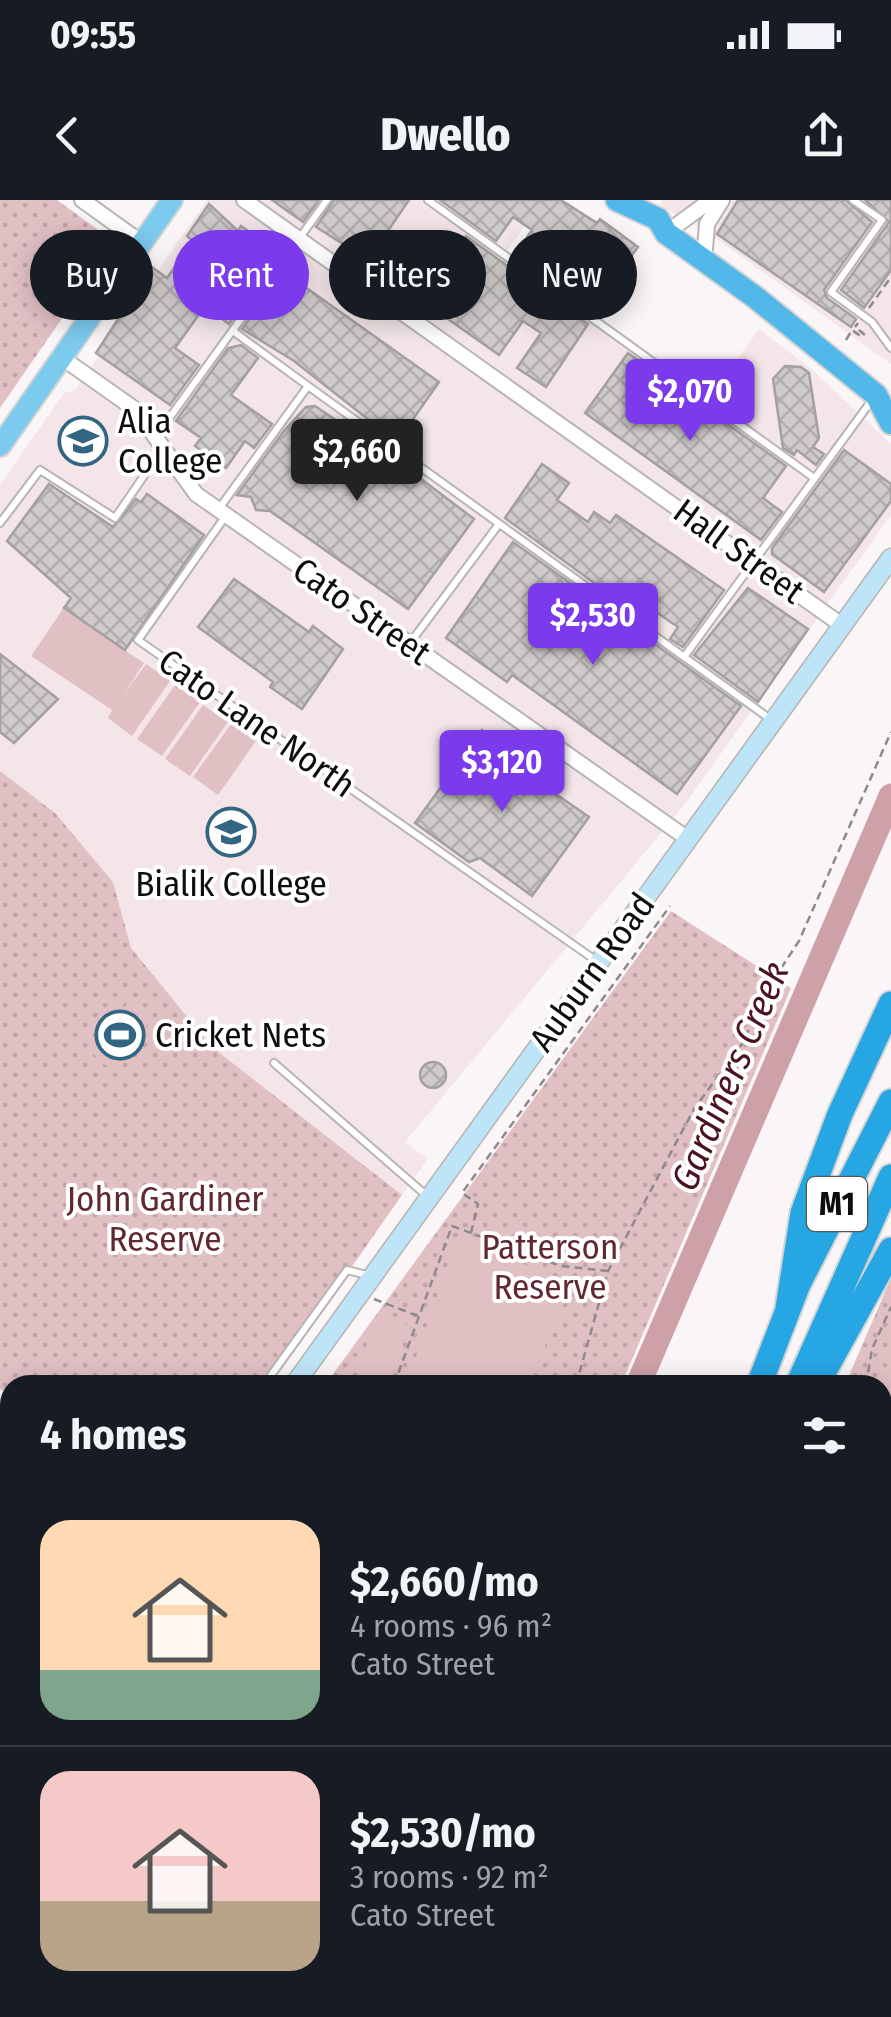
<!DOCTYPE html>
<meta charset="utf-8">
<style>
:root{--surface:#171b24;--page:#242831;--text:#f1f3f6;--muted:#9ea1a6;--line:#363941;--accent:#7c3aed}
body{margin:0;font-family:"Fira Sans Condensed",sans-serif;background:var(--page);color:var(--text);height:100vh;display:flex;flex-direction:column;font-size:38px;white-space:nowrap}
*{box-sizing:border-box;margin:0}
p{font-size:32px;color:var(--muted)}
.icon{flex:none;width:55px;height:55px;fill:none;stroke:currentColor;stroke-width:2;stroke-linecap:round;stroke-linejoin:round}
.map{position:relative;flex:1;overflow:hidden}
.side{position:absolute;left:0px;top:1175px;width:892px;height:642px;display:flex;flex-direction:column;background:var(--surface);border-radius:30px 30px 0 0;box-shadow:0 5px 25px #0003}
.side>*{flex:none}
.top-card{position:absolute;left:30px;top:30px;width:832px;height:90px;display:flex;gap:20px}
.price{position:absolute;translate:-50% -85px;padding:0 22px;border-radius:10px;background:var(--accent);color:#fff;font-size:32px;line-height:65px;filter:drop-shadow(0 2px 5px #0008)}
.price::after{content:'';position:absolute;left:50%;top:60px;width:30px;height:22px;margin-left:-15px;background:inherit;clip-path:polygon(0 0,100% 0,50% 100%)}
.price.current{background:#222;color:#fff}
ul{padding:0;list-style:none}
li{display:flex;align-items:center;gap:30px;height:250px;padding:0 40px}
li+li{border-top:2px solid var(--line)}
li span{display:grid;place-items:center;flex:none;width:280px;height:200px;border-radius:30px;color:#555}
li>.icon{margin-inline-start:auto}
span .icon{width:120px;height:120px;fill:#fffc;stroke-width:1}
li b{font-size:42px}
h2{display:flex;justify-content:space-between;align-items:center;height:120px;padding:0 40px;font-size:42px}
.pill{padding:0 35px;border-radius:45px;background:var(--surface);box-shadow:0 5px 25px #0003;font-size:35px;line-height:90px}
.pill.current{background:var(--accent);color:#fff}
.status{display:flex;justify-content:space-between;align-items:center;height:70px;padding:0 50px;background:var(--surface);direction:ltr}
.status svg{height:28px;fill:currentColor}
header{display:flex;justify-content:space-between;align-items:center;height:130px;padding:0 40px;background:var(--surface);font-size:45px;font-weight:800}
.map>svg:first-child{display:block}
.built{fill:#f4e6e8}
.park{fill:url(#park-dots)}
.garden{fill:#e1c0c4}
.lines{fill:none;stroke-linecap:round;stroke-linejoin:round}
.river{stroke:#cea1a8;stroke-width:25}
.building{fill:url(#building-cross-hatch);stroke:#a49fa0;stroke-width:2.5}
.service-casing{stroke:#b8b4b4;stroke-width:10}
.minor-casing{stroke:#b8b4b4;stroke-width:18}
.secondary-casing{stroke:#b8b4b4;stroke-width:21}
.primary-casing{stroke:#d4d3d3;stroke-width:24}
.trunk-casing{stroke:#d4d3d3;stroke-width:26}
.motorway-casing{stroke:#d4d3d3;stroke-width:29}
.path{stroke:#8d8a8a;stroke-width:2.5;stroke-dasharray:8 5;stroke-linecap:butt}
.service{stroke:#fff;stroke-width:6}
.minor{stroke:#fff;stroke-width:14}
.secondary{stroke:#bee5f7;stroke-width:18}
.primary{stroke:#7dcaef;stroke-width:20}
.trunk{stroke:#52b8ea;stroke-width:22}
.motorway{stroke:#26a7e4;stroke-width:25}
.labels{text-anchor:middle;stroke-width:8;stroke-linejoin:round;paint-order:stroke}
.shield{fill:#fff;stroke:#565555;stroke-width:2.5}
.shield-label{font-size:32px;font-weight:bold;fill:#0e0c0c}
.poi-label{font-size:35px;fill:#0e0c0c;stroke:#fff;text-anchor:start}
.street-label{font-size:35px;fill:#0e0c0c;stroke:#fff}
.park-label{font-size:35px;fill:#612834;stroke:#fff}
.water-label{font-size:38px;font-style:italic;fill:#4b1321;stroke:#fff}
</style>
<div class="status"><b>09:55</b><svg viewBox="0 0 49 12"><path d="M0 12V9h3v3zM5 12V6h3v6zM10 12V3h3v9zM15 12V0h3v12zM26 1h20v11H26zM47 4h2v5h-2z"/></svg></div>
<header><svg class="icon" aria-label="back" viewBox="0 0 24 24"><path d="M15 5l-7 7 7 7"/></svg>Dwello<svg class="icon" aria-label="share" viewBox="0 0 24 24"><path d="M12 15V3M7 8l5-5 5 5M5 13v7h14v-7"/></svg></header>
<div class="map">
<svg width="891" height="1817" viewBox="0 0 891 1817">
<defs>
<pattern id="park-dots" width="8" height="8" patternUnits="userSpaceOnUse" patternTransform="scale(2.5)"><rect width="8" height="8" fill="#e1c0c4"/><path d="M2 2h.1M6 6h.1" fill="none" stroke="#c0a4a7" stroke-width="1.8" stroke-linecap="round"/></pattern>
<pattern id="building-cross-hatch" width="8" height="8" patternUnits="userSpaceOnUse" patternTransform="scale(2.5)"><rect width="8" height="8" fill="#d0cbcb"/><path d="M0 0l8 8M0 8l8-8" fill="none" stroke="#b1adad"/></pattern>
</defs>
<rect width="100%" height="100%" fill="#faf5f6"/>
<path class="built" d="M207,0H543L507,51L710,197L759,129L810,168L891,244V315L685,604L405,942L428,959L402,995L212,847L131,748L113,682L55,613L0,571V285L64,193L75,190Z
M663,0H891V164L713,36L660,5Z"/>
<path class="park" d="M0,0H57L115,42L0,208Z
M0,571L55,613L113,682L131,748L212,847L402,995L269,1185H10V1196L0,1189Z
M671,711L791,788L621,1185H325Z
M891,1078V1817H823L821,1808H882V1185H845Z
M306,1808H687L690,1817H300Z"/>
<path class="garden" d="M63,409L144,463L124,494L146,464L170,481L132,536L108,518L112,510L31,456Z
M175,485L200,502L162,556L137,539Z
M203,505L228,522L190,576L165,559Z
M231,524L256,541L218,595L193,577Z
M130,801L151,820L109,868L88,849Z
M458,1039L570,1082L530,1185H406Z
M378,1113L409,1125L390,1184L357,1172Z
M891,1166V1226L883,1222L882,1185Z
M891,1385V1637L882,1629V1388Z"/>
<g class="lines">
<path class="river" d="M638,1185L891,596"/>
</g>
<path class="building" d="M272,0H319L303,22Z
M334,0H409L368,60L316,27Z
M440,0H561L597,23L600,19L638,47L592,110L554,82L573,56L542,35L536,44L527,37L532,30L513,17L496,41Z
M738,0H846L872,22L824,90L827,98L856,119L851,127L717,34Z
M865,0H891V70L864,108L841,90L889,22Z
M209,4L238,31L241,26L280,53L229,124L205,106L175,148L199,165L170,205L96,153L152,67L167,78L193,41L187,36Z
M466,36L588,124L546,187L517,168L541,133L523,121L499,155L428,105L436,93L430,89Z
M284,72L439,182L397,242L294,161L242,129Z
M241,145L258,158L231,195L272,224L254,248L245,241L226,268L195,246L201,238L176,221L228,148Z
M628,153L786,266L763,298L782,312L761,340L585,213Z
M785,166L801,167L809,173L819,238L813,247L824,254L816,265L797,250L794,255L783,248L773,179Z
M748,174L751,215H738L722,204L721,195L734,176Z
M315,206L340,223L343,220L474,319L408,409L270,311L256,310L251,297L237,295L283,232L306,207Z
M844,250L891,284V301L824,392L772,354V348Z
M542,264L569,283L557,300L588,322L594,312L610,323L616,315L724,390L683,447L670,439L678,427L656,412L649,423L505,318Z
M49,284L113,327L136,299L141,302L147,294L204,335L125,450L64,408L71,398L7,341Z
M513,342L741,506L677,594L512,475L507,482L446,438Z
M234,379L309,432L313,426L343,449L302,509L270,487L273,482L198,427Z
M748,388L808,429L758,502L694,455Z
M0,454L58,499L14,543L0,532Z
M482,530L542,572L536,580L589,617L532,696L480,658L469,662L415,623Z
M420 875a13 13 0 1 1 26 0a13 13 0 1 1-26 0Z"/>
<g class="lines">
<g class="service-casing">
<path id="service" d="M428,0L814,278
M853,0L882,20L831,92L872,122L891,148
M233,131L308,186
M157,235L327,0
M218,310L308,186L773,521
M225,317L138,440L598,762
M0,323L40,270L115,318L163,248
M410,443L499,324
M684,457L872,200
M274,863L427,996
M264,1185L347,1070L371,1076
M882,1278L891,1280"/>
</g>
<g class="minor-casing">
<path id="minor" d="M82,0L142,43
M244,0L843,426
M666,33L711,0
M704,61L707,24L722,0
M61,157L136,210L196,294L688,639
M0,1215L10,1222
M0,1455L10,1462
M289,1817L295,1808"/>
</g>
<g class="secondary-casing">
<path id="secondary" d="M294,1185L891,358
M0,1600L10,1586"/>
</g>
<g class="primary-casing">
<path id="primary" d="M0,246L172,0"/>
</g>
<g class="trunk-casing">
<path id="trunk" d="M617,0L658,19L666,33L755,97L876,195L891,223"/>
</g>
<g class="motorway-casing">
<path id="motorway" d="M788,1108L803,1013L840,914L891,804
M759,1185L798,1084L891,902
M798,1185L891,977
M812,1185L823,1173L891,1050
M741,1808L743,1817
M779,1808L782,1817"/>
</g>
<path class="path" d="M869,108L891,77
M846,140L852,130L862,137L864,134L855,127L858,123
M471,1033L478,1004L462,993L670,706
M374,1099L418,1116
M394,1185L452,1026L561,1066L608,1071
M576,1185L608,1071L694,909L742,844L770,785L799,741L891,532
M866,1185L872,1149L891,1107
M882,1356L891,1349
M882,1648L891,1654
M882,1737L891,1728
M444,1808L447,1817
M612,1808L615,1817
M640,1808L650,1817
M856,1808L858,1817
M399,1817L400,1808"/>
<use href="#service" class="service"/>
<use href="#minor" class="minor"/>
<use href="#secondary" class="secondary"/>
<use href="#primary" class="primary"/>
<use href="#trunk" class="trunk"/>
<use href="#motorway" class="motorway"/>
</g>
<defs>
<g id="school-ring" transform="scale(2.5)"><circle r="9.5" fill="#fff" stroke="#326582" stroke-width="1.5"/><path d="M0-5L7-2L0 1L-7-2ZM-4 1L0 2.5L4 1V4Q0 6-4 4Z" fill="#326582"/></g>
<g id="stadium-ring" transform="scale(2.5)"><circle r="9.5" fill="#fff" stroke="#326582" stroke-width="1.5"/><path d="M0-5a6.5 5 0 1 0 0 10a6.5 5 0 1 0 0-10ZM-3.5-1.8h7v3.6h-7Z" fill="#326582"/></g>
</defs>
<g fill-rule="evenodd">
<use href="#school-ring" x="83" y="241"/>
<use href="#school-ring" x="231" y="632"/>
<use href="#stadium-ring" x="120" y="835"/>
</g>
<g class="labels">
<rect class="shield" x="807" y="977" width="60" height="54" rx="8"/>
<g class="shield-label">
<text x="837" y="1015">M1</text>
</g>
<g class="poi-label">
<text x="118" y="233">Alia<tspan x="118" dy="40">College</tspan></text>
<text x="231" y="696" text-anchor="middle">Bialik College</text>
<text x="155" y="847">Cricket Nets</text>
</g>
<g class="street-label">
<text transform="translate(739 351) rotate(36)" y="12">Hall Street</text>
<text transform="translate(362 411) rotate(35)" y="12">Cato Street</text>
<text transform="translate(257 523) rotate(35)" y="12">Cato Lane North</text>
<text transform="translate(592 772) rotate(-54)" y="12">Auburn Road</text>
</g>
<g class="park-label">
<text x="165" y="1011">John Gardiner<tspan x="165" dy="40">Reserve</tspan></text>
<text x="550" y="1059">Patterson<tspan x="550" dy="40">Reserve</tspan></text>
</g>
<g class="water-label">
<text transform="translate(730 876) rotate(-67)" y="13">Gardiners Creek</text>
</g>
</g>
</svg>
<b class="price" style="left:690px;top:244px">$2,070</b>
<b class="price current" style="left:357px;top:304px">$2,660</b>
<b class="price" style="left:593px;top:468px">$2,530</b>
<b class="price" style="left:502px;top:615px">$3,120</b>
<div class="top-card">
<a class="pill">Buy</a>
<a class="pill current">Rent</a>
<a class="pill">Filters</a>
<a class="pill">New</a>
</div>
<section class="side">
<h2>4 homes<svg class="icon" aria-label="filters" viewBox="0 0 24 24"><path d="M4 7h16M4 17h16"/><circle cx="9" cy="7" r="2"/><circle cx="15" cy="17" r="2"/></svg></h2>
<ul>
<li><span style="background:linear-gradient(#ffd9b3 75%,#7fa58c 0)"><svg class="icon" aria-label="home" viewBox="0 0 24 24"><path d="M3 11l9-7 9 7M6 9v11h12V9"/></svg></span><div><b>$2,660/mo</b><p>4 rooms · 96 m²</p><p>Cato Street</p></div></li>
<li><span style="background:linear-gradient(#f6c9c9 65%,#b9a48a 0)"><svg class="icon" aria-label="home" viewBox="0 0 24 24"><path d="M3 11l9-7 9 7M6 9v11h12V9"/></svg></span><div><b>$2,530/mo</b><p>3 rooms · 92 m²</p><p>Cato Street</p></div></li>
</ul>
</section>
</div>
